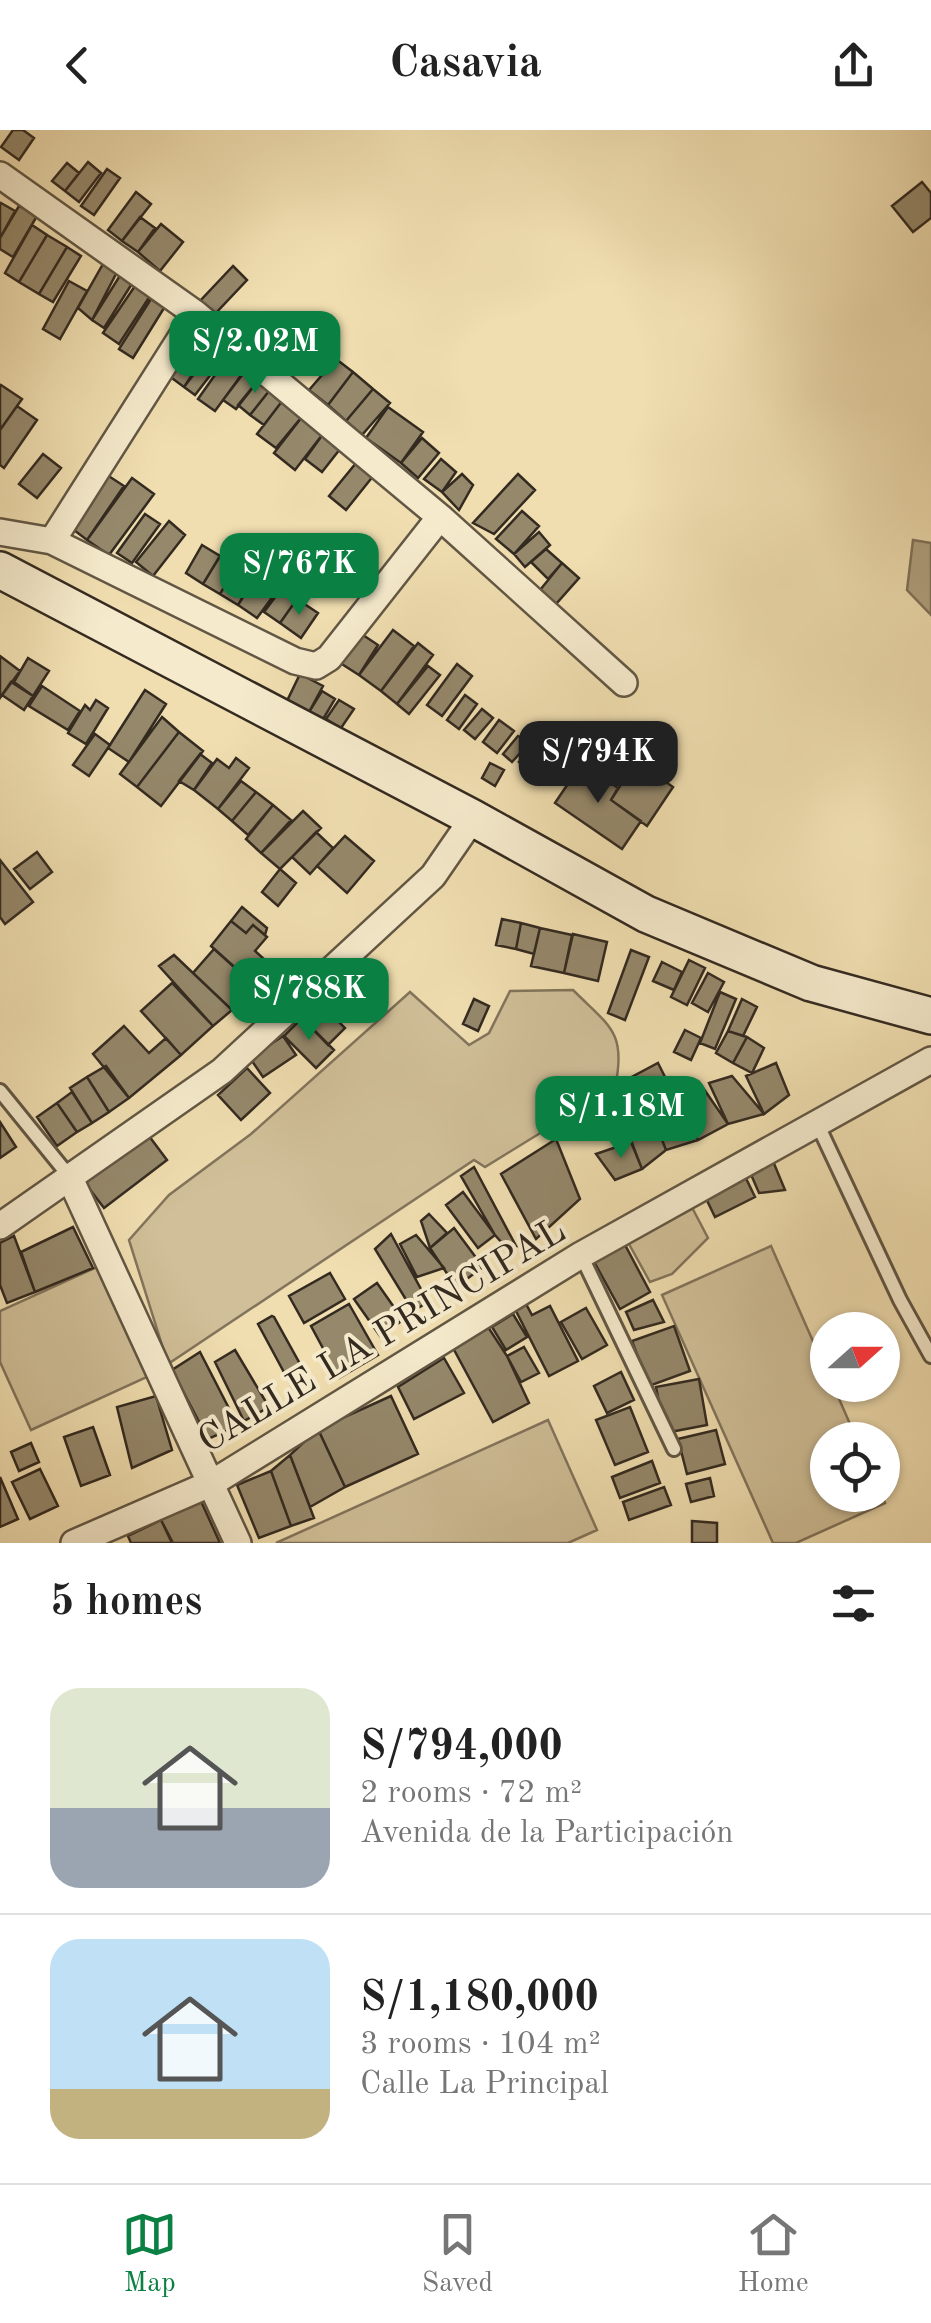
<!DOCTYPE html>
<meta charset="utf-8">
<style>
:root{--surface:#fff;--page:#f6f6f6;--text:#222;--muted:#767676;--line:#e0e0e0;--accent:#0b8043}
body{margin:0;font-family:"Old Standard TT",serif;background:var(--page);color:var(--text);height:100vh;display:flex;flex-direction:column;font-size:38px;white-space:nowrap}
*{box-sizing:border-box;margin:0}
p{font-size:32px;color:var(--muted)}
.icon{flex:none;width:55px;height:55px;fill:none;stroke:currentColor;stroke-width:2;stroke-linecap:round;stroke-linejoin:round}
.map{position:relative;height:1413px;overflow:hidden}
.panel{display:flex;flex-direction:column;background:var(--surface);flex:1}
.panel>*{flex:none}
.needle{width:65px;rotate:69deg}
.controls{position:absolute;left:810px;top:1182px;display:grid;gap:20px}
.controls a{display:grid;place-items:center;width:90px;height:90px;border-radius:50%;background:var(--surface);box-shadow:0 2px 8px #0004;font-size:50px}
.price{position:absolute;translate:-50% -85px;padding:0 22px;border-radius:20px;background:var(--accent);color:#fff;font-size:32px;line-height:65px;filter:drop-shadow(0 2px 5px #0008)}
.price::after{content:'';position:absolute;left:50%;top:60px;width:30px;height:22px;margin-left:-15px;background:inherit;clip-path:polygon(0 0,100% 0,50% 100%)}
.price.on{background:#222;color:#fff}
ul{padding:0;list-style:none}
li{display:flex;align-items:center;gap:30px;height:250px;padding:0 50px}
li+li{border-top:2px solid var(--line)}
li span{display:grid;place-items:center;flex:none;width:280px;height:200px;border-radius:30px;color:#555}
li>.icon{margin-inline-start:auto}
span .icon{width:120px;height:120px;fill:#fffc;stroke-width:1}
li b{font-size:42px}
h2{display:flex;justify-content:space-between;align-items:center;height:120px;padding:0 50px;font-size:42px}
header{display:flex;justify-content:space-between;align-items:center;height:130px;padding:0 50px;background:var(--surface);font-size:45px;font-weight:700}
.dock{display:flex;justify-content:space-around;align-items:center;height:140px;border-top:2px solid var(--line);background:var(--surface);font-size:28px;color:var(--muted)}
.dock a{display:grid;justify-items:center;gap:5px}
.dock .on{color:var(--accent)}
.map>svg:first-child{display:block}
.green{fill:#d0bf98;stroke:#82745c;stroke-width:2.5}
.water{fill:#b0a17f;stroke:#7e7159;stroke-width:2.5}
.building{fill:#95886b;stroke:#332a20;stroke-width:2.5}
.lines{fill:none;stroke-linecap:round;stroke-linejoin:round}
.service-casing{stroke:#625744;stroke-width:18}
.minor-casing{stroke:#625744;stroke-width:30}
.secondary-casing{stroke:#332a20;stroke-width:40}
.service{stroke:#f5eacc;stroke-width:12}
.minor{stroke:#f5eacc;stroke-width:25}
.secondary{stroke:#f5eacc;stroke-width:35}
.labels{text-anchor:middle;stroke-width:8;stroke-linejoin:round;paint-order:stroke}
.street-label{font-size:38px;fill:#332a20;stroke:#f5eacc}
</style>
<header><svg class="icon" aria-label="back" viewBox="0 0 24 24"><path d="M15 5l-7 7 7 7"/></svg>Casavia<svg class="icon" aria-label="share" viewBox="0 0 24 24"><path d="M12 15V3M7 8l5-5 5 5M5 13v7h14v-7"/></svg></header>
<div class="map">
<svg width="931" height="1413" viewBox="0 0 931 1413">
<rect width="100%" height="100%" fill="#f0deb0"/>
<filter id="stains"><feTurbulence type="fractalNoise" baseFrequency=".002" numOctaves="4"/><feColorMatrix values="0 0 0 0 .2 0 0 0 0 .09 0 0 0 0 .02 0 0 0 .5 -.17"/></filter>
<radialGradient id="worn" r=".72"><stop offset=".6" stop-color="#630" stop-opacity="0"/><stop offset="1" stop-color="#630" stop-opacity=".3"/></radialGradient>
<path class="green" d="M573,860C609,896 627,902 615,957L485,1037L474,1030L168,1234L129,1110L169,1065L251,1004L410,862L469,915L489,903L510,861Z
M686,1066L708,1108L672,1144L650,1152L624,1105Z
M771,1116L827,1243L828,1255H833L857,1310H828V1365H882L885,1373L796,1413H773L662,1165Z
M97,1137L147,1247L31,1300L0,1232V1181Z
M548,1290L597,1400L568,1413H276Z"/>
<path class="water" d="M913,410L931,413V485L907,460Z"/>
<path class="building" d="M13,0H23L34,8L19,30L1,17Z
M88,32L101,43L79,72L65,61Z
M67,33L79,43L65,61L52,51Z
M107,39L120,48L94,85L81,76Z
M922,52L931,63V88L913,102L892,76Z
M136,62L151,74L122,111L108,100Z
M1,73L15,81L0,108V75Z
M19,76L37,86L13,127L0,119V108Z
M140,87L155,98L138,122L122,111Z
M161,94L183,112L160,141L138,122Z
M32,95L47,105L19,152L5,143Z
M47,105L67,117L39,164L19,152Z
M67,117L81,126L53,172L39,164Z
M103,134L117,142L92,190L78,178Z
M233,136L247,150L214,185L200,171Z
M121,144L133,152L104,198L92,190Z
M69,151L87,161L60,209L43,199Z
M135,156L150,166L119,214L103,203Z
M151,169L164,178L133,228L119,219Z
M289,192L318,215L291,248L262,225Z
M193,202L212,215L184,257L165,243Z
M211,222L222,230L195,265L184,257Z
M227,228L245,240L215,281L198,269Z
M336,229L353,242L328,275L309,260Z
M249,236L261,247L236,279L223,270Z
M353,242L373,259L346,291L328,275Z
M261,247L273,256L250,285L238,275Z
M1,255L22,269L0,300V257Z
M273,256L286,266L264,295L250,285Z
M373,259L390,273L362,305L346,291Z
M286,266L305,283L276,318L257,304Z
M17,276L37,290L4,338L0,335V300Z
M388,277L423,302L401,333L366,308Z
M305,283L326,300L295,340L274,323Z
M326,300L344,314L322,342L305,329Z
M422,308L439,323L418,348L401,333Z
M43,324L61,338L37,368L19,354Z
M361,327L378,340L346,380L329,366Z
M441,329L456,342L442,362L424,349Z
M104,343L124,356L87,410L70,397Z
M462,344L473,355L459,380L442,362Z
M518,344L535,360L494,404L473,393Z
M132,348L154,364L109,425L87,410Z
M522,381L539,396L514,424L496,409Z
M145,384L160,394L132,433L117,423Z
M169,391L185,405L153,446L136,432Z
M539,402L550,415L525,437L514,424Z
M228,413L244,424L220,464L203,454Z
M202,415L220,426L203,454L186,443Z
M546,419L562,433L548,449L531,432Z
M244,424L262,435L238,475L220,464Z
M268,428L290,443L257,488L238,475Z
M562,433L579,448L556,474L540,460Z
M282,458L297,469L280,493L264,482Z
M297,469L318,483L301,508L280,493Z
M393,500L414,516L381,561L359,545Z
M357,501L378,515L359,545L337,531Z
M418,513L433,525L397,574L381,561Z
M0,526L20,541L0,568Z
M28,528L49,541L33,566L14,552Z
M457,534L472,546L442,586L427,575Z
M428,536L440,545L409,584L397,574Z
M300,544L323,556L309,582L287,571Z
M11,552L33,566L24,580L2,565Z
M42,556L80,581L68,600L29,576Z
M145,560L166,574L129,632L108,618Z
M322,561L335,569L322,591L309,582Z
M465,565L477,574L459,599L447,590Z
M96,570L108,578L86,614L68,603L85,575L90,580Z
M339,570L354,579L341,598L326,589Z
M482,579L493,588L475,609L464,600Z
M162,587L179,602L137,657L120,644Z
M499,590L514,601L497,623L483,612Z
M179,602L203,621L161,676L137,657Z
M95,604L110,615L89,646L73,635Z
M518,606L530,612L512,632L503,624Z
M535,615L545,625L530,641L519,632Z
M200,624L212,633L194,660L179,651Z
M236,628L249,638L218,679L194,660L217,629L229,638Z
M636,631L673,657L647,696L611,670Z
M490,633L504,640L495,656L482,648Z
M582,633L618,658L611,670L641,691L622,719L555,673Z
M241,651L256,662L232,691L218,679Z
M256,662L273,675L248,705L232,691Z
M273,675L291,690L261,723L246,709Z
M303,681L321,698L280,739L261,723Z
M316,702L333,718L310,744L292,727Z
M345,706L374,731L347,763L317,736Z
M37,722L52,742L30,759L14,739Z
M0,730L33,772L5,794L0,787Z
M280,739L296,753L278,776L262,762Z
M242,777L267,798L265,805L253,795L246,803L231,791Z
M502,789L521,793L516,819L496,815Z
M231,791L246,803L253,795L267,807L255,821L275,839L258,858L211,816Z
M521,793L540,798L534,824L516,819Z
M540,798L572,805L564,843L531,836Z
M573,804L607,812L598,851L564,843Z
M214,819L254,855L232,880L193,843Z
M631,820L649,827L625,890L608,883Z
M174,825L232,880L213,896L159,836Z
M689,830L705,838L687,875L671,867Z
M662,832L682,842L674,860L653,851Z
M708,843L724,852L708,882L692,873Z
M172,853L213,896L181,925L141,881Z
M720,862L736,869L715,919L700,913Z
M474,869L489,876L478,901L463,894Z
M742,869L757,877L743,906L728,901Z
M318,871L345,898L328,915L302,888Z
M302,888L334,920L316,938L284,906Z
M124,896L149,923L166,908L181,925L129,968L93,924Z
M685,900L701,908L691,930L674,922Z
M728,901L747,907L733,933L716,923Z
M283,906L296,925L263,947L250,928Z
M747,907L764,918L752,943L733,933Z
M658,933L674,965L643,981L626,950Z
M776,933L789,965L764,984L746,946Z
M106,936L129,968L109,982L87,947Z
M247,938L270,963L241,990L218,965Z
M732,946L764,984L728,994L709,953Z
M87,947L109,982L92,993L70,958Z
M699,952L728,994L698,1010L677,971Z
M72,962L92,993L77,1002L57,973Z
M677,971L698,1010L666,1020L652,984Z
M57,973L77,1002L57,1016L37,987Z
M652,984L666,1020L642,1039L625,995Z
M0,992L16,1017L0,1028Z
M149,1006L167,1030L104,1078L85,1053Z
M556,1009L580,1069L536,1109L501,1044Z
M631,1012L642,1039L615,1050L596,1024Z
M770,1024L785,1060L759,1063L746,1033Z
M474,1037L516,1116L503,1114L495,1105L461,1046Z
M741,1038L755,1067L715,1087L701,1058Z
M463,1062L495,1105L478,1118L446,1075Z
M429,1084L447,1103L430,1118L421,1091Z
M73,1097L93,1138L35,1162L21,1122Z
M454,1098L483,1137L456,1157L430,1118Z
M391,1104L428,1172L413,1181L375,1119Z
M416,1105L444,1138L417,1147L400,1114Z
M14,1106L35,1162L7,1173L0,1155V1113Z
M623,1111L650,1162L620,1179L592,1128Z
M330,1143L345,1169L304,1193L289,1166Z
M377,1153L403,1190L380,1206L354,1169Z
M653,1170L664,1192L634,1200L626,1182Z
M525,1172L532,1185L550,1176L578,1231L549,1246L516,1181Z
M349,1174L378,1225L339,1248L311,1196Z
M586,1178L607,1215L582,1229L561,1192Z
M513,1184L527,1207L506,1220L492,1197Z
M272,1186L274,1187L310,1252L293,1259L258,1194Z
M674,1196L690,1241L649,1256L632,1211Z
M488,1197L507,1226L529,1273L493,1292L452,1216Z
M524,1217L539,1243L521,1252L507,1226Z
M235,1220L269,1277L244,1291L215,1232Z
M200,1222L238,1296L208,1309L172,1240Z
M444,1228L464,1263L414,1289L398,1257Z
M621,1242L634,1270L607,1283L594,1256Z
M699,1249L707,1295L665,1303L656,1257Z
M156,1266L172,1320L132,1338L117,1277Z
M391,1266L418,1324L345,1357L318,1299Z
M630,1277L648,1322L615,1335L596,1290Z
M93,1297L110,1345L81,1356L64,1307Z
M318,1299L345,1357L310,1377L290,1325Z
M716,1300L725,1334L687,1344L678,1309Z
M31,1313L39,1332L19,1341L11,1322Z
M290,1325L314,1388L291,1396L271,1341Z
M652,1331L660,1353L620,1368L612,1347Z
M40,1339L58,1376L30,1389L12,1352Z
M271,1341L291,1396L259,1408L237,1355Z
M0,1347L18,1389L0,1397Z
M710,1348L714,1366L691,1372L686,1354Z
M664,1357L671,1375L629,1390L623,1372Z
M200,1369L220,1413H173L161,1390Z
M161,1390L172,1413H131L128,1406Z
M692,1391L717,1393V1413H692Z"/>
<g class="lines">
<g class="service-casing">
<path id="service" d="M0,961L69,1046
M816,991L900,1170L931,1226
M581,1125L674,1319"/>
</g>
<g class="minor-casing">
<path id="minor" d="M0,45L196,184L440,387L624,553
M0,402L52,411L295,531L316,536L329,528L440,387
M52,411L196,184
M69,1046L238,1413
M0,1096L222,941L433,746L473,688
M74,1413L212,1353L581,1125L931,930"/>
</g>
<g class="secondary-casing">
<path id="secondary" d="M0,440L473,688L646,784L811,853L931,886"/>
</g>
<use href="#service" class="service"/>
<use href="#minor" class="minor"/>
<use href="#secondary" class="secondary"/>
</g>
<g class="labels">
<g class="street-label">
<text transform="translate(381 1204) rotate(-31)" y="13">CALLE LA PRINCIPAL</text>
</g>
</g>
<rect width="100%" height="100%" filter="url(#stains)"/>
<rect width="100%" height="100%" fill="url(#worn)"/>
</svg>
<div class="controls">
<a><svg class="needle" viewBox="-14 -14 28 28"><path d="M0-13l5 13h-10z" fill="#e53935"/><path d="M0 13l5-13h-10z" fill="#767676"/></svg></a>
<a><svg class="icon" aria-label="locate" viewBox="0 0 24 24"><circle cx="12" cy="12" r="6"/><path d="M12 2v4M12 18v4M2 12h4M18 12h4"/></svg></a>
</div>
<b class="price" style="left:255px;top:266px">S/2.02M</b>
<b class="price" style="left:299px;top:488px">S/767K</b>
<b class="price on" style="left:598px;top:676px">S/794K</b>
<b class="price" style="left:309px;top:913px">S/788K</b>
<b class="price" style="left:621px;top:1031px">S/1.18M</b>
</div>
<section class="panel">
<h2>5 homes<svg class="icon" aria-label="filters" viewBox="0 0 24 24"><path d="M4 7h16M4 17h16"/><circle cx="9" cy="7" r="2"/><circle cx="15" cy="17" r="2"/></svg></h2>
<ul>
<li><span style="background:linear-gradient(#dfe7d0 60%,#9aa5b1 0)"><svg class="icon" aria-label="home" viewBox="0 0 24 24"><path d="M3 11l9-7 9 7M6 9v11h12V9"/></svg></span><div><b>S/794,000</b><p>2 rooms · 72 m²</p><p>Avenida de la Participación</p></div></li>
<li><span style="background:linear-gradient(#bfe0f5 75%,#c2b280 0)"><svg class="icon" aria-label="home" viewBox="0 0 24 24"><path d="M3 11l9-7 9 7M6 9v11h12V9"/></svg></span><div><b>S/1,180,000</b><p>3 rooms · 104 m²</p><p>Calle La Principal</p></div></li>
</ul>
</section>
<nav class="dock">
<a class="on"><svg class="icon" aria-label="map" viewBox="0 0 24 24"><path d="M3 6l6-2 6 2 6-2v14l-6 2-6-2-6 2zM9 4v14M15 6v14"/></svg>Map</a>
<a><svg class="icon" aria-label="saved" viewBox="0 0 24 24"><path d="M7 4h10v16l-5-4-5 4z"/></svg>Saved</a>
<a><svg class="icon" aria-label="home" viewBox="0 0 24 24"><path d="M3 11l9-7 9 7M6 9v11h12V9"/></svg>Home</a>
</nav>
